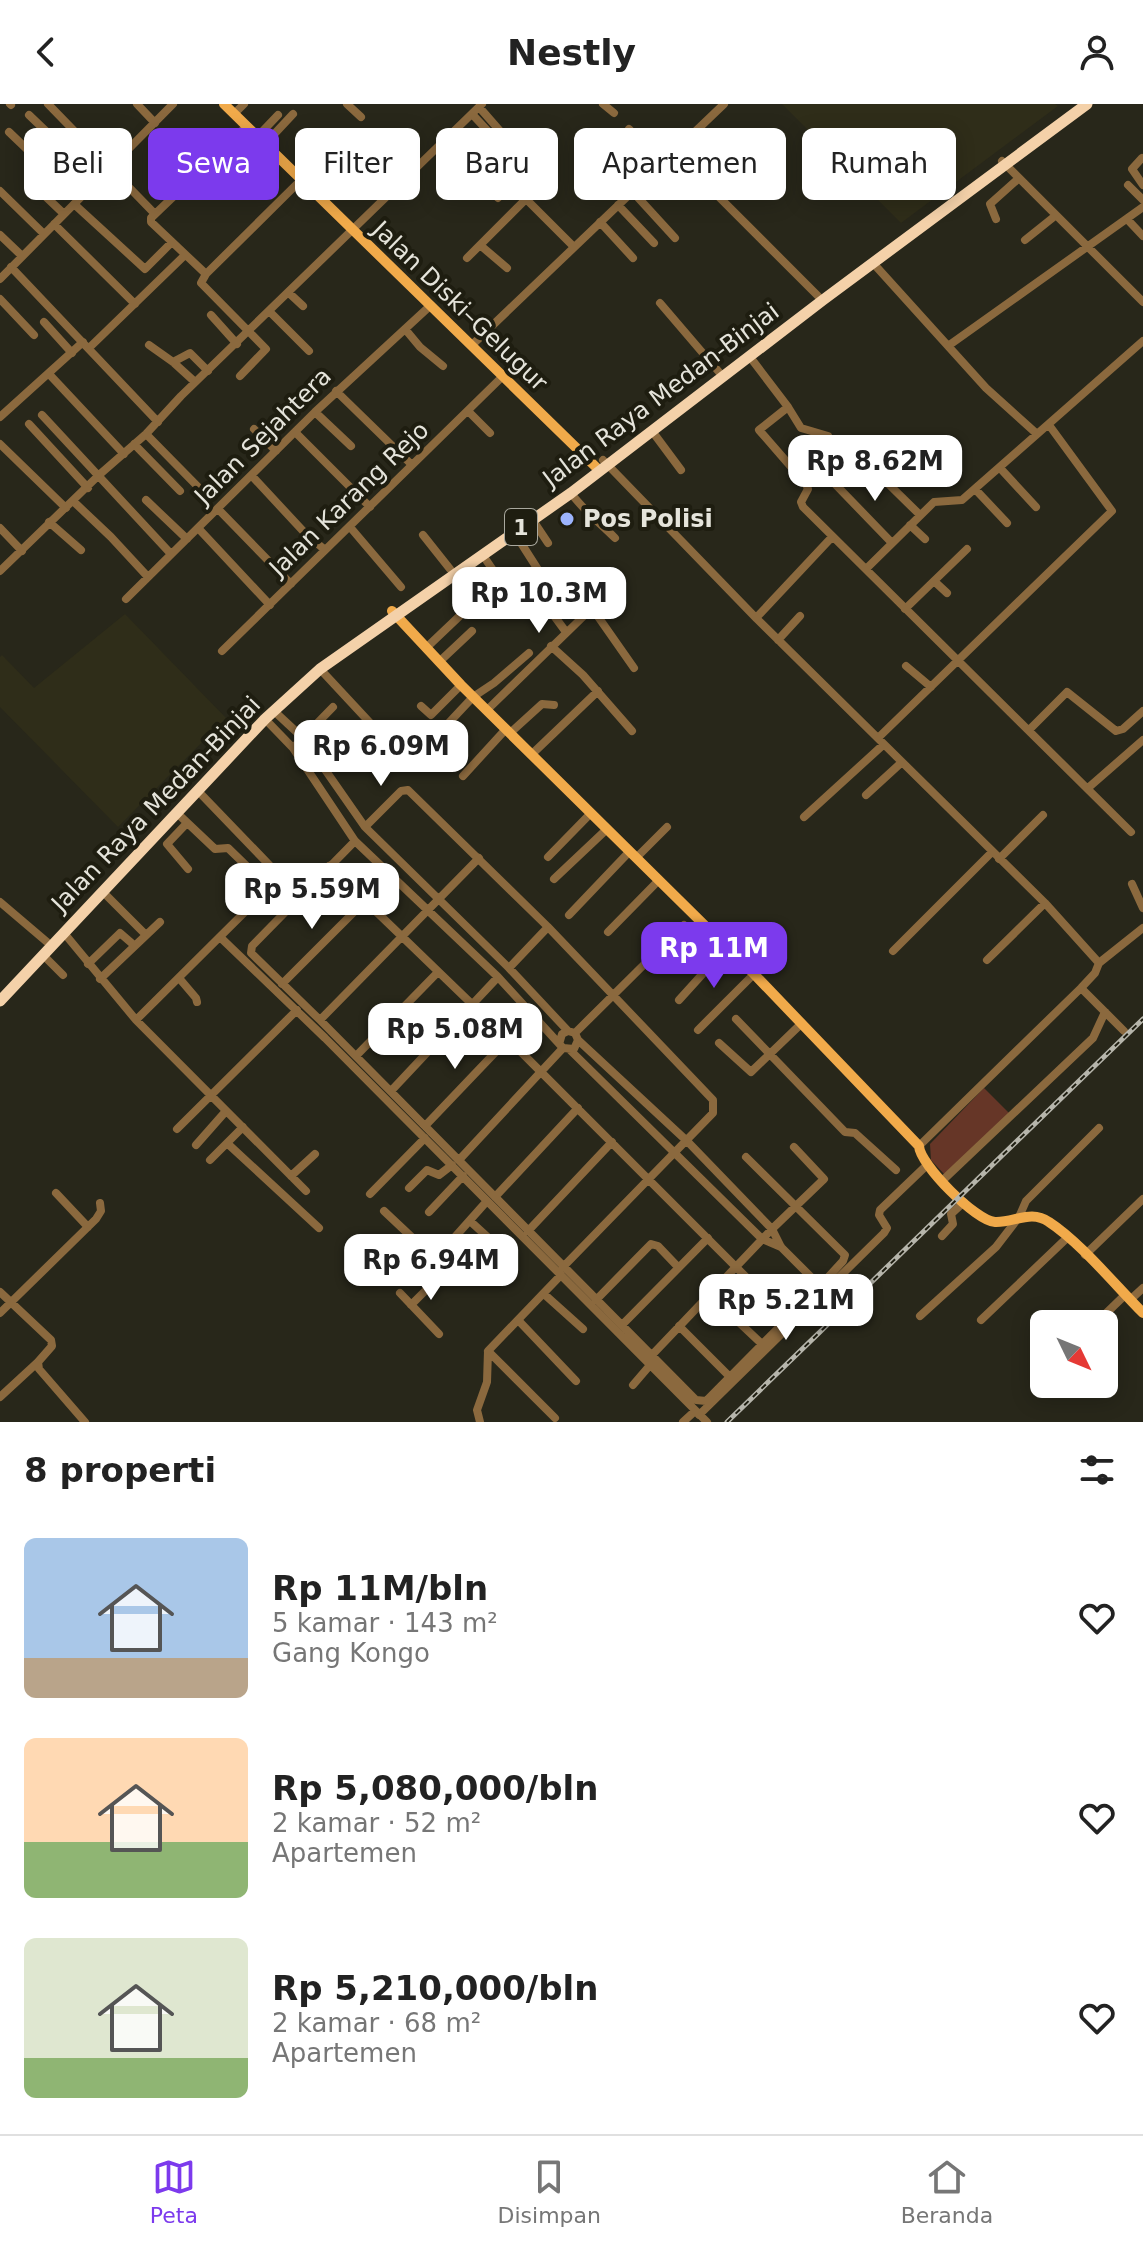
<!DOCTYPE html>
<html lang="id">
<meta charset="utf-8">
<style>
:root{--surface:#fff;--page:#f2f2f2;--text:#222;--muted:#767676;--line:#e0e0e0;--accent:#7c3aed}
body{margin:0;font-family:"DejaVu Sans",sans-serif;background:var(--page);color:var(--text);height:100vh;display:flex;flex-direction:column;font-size:30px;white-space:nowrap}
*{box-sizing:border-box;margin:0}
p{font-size:26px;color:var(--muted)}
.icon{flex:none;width:44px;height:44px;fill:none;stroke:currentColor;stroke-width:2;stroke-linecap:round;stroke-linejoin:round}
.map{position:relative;height:1318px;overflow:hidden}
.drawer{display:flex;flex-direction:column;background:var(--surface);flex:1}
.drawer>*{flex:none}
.hud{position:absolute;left:24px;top:24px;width:1096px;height:72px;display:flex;gap:16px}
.needle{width:52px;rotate:133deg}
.controls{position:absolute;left:1030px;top:1206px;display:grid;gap:16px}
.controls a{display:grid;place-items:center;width:88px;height:88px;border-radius:12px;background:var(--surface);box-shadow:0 4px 20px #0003;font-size:40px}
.price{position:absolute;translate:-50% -68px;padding:0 18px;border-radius:16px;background:#fff;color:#222;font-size:26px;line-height:52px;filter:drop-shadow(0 2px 4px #0008)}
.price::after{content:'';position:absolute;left:50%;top:48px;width:24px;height:18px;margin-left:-12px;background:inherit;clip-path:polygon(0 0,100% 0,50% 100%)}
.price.current{background:var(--accent);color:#fff}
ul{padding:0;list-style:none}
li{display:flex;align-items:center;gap:24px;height:200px;padding:0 24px}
li span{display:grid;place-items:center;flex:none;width:224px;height:160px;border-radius:12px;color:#555}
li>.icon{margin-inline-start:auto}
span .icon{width:96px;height:96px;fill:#fffc;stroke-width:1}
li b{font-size:34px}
h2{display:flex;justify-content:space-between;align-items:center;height:96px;padding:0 24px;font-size:34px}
.chip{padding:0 28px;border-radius:12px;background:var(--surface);box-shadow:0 4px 20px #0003;font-size:28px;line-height:72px}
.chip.current{background:var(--accent);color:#fff}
header{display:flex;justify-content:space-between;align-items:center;height:104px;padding:0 24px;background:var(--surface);font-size:36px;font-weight:700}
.tabs{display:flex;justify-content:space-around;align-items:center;height:112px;border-top:2px solid var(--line);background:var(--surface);font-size:22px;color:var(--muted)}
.tabs a{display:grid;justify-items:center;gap:4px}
.tabs .current{color:var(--accent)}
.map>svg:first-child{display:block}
.built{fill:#2f2d19}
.green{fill:#663627}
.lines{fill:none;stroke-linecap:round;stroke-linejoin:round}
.minor{stroke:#8b693e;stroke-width:8}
.major{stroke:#f1aa4a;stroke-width:10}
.highway{stroke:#f4d1a9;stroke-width:11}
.rail-casing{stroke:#b6b5ab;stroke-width:5}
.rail{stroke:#1e1d10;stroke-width:2;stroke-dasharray:6;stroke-linecap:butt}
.poi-dot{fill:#9cb4fd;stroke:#1e1d10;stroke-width:3}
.labels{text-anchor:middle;stroke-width:8;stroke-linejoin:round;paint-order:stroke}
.shield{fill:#1e1d10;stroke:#a9a89e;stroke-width:2}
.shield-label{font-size:22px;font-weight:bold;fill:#e5e4db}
.street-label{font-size:24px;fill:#e5e4db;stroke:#1e1d10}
.poi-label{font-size:24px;font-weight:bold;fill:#e5e4db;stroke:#1e1d10;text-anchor:start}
</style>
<header><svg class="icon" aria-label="back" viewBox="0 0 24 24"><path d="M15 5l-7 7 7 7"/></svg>Nestly<svg class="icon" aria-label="person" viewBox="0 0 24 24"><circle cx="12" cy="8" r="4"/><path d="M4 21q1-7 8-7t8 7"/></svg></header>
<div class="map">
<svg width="1143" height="1318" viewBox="0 0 1143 1318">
<rect width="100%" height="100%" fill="#28271a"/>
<path class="built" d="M782,0H1055L1058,2L901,119Z
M125,510L226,614L118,723L0,603V553L2,551L34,584Z"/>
<path class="green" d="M984,984L1011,1011L945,1071L931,1056L930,1040Z"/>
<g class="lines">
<path class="minor" d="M10,0L11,1
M48,0L154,109
M137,0L155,19
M347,0L361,13
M603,0L614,9
M234,10L244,0
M472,10L525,67
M29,11L51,32L55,41L98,77
M247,22L151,114V118L206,170L302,75
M629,25L661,60
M9,28L79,95
M325,32L386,92
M257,33L278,11
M601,36L641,79
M442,38L498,94
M265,40L293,10
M674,48L818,192
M1142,54L1132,65L1143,81
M1002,57L1143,198
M594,65L624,95
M1128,81L1143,96
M0,87L44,130
M632,87L675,134
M43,90L64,110
M527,96L574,143
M74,100L145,165L171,139
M618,101L654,139
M996,115L990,100L1018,75
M1127,115L1143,132
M600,118L633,154
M54,120L135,200
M0,131L22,152
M1025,136L1055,112
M480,141L507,164
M467,154L544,77L479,3
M873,159L986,284L1037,330
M11,163L158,318
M206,170L201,179L266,245L240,272
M0,175L173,0
M289,189L303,202
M0,195L34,231
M660,199L719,268
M270,208L309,247
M211,211L237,240
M44,218L72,249
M405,225L420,243L443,262
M149,241L173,258L195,278
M472,241L724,0
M948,242L1143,103
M89,244L184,152
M750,253L788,303L759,326L806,380L808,385L801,398L803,403L1131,728
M173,258L190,249L208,267
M49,270L124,350
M336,287L412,361
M788,303L801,324L828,332
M468,307L490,329
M315,308L351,342
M42,311L171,450
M0,313L83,238
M29,320L88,384
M254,325L276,347
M652,327L681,366
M296,329L370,403
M146,330L207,392
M0,340L66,404
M134,340L180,387
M863,355L920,411
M603,356L756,514L1045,799L1099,859
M1000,364L1036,403
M252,372L304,428L325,446
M836,381L892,439
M975,385L1007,419
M571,389C583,406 599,418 615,434
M146,396L187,435
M73,397L111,433L148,473
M218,405L291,480
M532,415L548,439
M49,418L81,446
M910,421L925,435
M350,423L401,483
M0,424L22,447
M198,424L270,501
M514,428L544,475
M423,431L450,465
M482,450L495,469
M866,465L934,398L962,396L1143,237
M0,467L99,371L146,330L181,292L482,0
M934,477L947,489
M535,486L566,528
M126,495L315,308L431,201
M905,505L967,445
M756,514L832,433
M778,536L800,512
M551,542L583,571L632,627
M426,544L467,505
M222,547L503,272
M439,558L472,527
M906,562L931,583
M320,565L386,636
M421,602L431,611L461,581
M487,606L592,504L634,564
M274,607L303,634L365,723L509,864L568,927
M265,615L293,644L355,737L498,873L563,944L574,945L578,936L575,929L568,927L562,930L560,937
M1029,626L1067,588L1116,627L1123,625L1143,607
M510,629L542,600L554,601
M878,634L1112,407L1049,321
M428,641L473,593L494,579L529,549
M293,644L333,603
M531,651L598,587
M463,672L506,625
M1088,684L1143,636
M866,691L902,658
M177,709L215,745L228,744L257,772
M804,713L883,641
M187,719L167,740L188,765
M365,723L401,687L408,686L548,823L713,996V1009L563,1163
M355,737L252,842L251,849L320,916L696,1296L706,1297L820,1182L843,1157L845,1151L746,1053
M548,753L591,709
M636,754L667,723
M999,755L1043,711
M329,762L508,935L787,1214
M554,775L607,725
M1132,780L1143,804
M103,788L146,831
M0,798L47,838
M569,811L630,747
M608,828L659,776
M64,829L136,916L306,1087
M221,834L325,934L707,1318
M893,847L992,748
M43,851L63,871
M987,856L1045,799
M88,860L120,829L135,842
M509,864L548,823
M179,874L196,894L197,898
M100,875L160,818
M282,880L365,797
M1081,884L1124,927
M679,896L727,843
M736,915L845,1028L855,1029L896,1066
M136,916L278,775L277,769L198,687
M320,916L479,754
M698,926L754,870
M575,929L684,821
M578,936L688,1038L772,1125L781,1143L820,1182
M719,939L751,968L802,919
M570,946L762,1135L781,1143
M356,952L438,868
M391,987L498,873
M425,1022L508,935
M177,1025L297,906
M228,1040L319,1124
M196,1041L226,1007
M919,1042L1081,884L1095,869L1099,859L1143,824
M210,1056L243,1023
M459,1056L563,944
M291,1072L315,1050
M942,1077L1093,934L1105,908
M409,1084L427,1066L439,1071L452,1061
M56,1089L88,1123
M370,1090L425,1034
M495,1093L578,1004
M384,1107L435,1155
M429,1108L463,1072
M470,1117L505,1149
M528,1127L612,1038
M942,1132L953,1120L951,1110L964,1098
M1085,1151L1143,1095
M0,1188L51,1236L52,1242L38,1258L39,1265L85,1318
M400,1189L439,1230
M544,1190L583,1225
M709,1190L762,1240
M596,1196L651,1140L658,1142L678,1163
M1130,1196L1143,1184
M411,1201L437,1175L430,1161L487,1097
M0,1209L96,1115L101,1107L100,1099
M920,1212L996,1143L1019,1113L1026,1097L1099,1024
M518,1216L576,1277
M981,1216L1068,1133
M1095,1220L1125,1191
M622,1221L708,1134
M679,1222L729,1272
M488,1247L555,1314
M652,1251L772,1125L824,1075L794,1043
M633,1281L651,1260
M0,1293L38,1258
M699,1311L884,1129L887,1124L879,1111L880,1106L927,1061
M480,1318L477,1306L487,1278L488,1247L561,1171
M683,1318L695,1307"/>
<path class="major" d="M224,0L599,366
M392,507L461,581L754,870L919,1042C920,1061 976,1117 995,1118C1014,1119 1031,1105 1049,1118C1080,1138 1116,1182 1143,1209"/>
<path class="highway" d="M0,897L265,615L320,565L571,389L823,196L1087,0"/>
<g class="rail-casing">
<path id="rail" d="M727,1318L1143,915"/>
</g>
<use href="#rail" class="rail"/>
</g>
<circle class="poi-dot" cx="567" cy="415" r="8"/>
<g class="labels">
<rect class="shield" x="505" y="405" width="32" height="36" rx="6"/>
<g class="shield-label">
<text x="521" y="431">1</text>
</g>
<g class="street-label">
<text transform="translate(460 202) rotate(44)" y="8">Jalan Diski–Gelugur</text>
<text transform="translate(661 291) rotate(-37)" y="8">Jalan Raya Medan-Binjai</text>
<text transform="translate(263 332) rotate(-45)" y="8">Jalan Sejahtera</text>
<text transform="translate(349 395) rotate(-44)" y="8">Jalan Karang Rejo</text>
<text transform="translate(156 700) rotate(-46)" y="8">Jalan Raya Medan-Binjai</text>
</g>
<g class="poi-label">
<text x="583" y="423">Pos Polisi</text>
</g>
</g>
</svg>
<div class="controls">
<a><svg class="needle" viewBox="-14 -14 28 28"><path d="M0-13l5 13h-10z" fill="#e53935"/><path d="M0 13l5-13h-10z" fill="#767676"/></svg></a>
</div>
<b class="price" style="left:875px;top:399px">Rp 8.62M</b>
<b class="price" style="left:539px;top:531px">Rp 10.3M</b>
<b class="price" style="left:381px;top:684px">Rp 6.09M</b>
<b class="price" style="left:312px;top:827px">Rp 5.59M</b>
<b class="price current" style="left:714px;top:886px">Rp 11M</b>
<b class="price" style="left:455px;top:967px">Rp 5.08M</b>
<b class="price" style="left:431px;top:1198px">Rp 6.94M</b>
<b class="price" style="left:786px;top:1238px">Rp 5.21M</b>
<div class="hud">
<a class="chip">Beli</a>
<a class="chip current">Sewa</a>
<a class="chip">Filter</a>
<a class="chip">Baru</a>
<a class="chip">Apartemen</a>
<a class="chip">Rumah</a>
</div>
</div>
<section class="drawer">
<h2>8 properti<svg class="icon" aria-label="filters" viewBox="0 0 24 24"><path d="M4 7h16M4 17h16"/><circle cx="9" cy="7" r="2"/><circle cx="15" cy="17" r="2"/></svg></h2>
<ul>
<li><span style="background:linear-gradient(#a9c7e8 75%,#b9a48a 0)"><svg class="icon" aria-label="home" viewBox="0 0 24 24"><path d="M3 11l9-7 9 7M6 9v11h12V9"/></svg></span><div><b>Rp 11M/bln</b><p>5 kamar · 143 m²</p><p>Gang Kongo</p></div><svg class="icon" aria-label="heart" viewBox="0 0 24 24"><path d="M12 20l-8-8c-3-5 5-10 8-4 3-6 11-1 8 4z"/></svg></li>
<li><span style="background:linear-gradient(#ffd9b3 65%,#8fb573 0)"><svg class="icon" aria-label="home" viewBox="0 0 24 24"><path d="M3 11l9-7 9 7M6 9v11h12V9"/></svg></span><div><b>Rp 5,080,000/bln</b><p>2 kamar · 52 m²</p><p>Apartemen</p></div><svg class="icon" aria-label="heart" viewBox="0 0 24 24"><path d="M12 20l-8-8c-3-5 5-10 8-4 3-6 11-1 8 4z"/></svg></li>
<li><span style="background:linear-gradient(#dfe7d0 75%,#8fb573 0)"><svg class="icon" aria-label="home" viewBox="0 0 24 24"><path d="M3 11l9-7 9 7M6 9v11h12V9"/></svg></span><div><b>Rp 5,210,000/bln</b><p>2 kamar · 68 m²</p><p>Apartemen</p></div><svg class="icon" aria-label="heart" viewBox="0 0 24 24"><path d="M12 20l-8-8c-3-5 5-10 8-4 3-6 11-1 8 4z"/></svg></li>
</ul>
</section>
<nav class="tabs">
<a class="current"><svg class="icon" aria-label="map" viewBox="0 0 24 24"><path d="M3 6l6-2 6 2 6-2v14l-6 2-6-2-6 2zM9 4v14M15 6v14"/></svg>Peta</a>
<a><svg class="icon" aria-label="saved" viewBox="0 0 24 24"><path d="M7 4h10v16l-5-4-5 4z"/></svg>Disimpan</a>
<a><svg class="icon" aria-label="home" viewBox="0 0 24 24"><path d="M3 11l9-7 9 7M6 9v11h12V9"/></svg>Beranda</a>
</nav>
